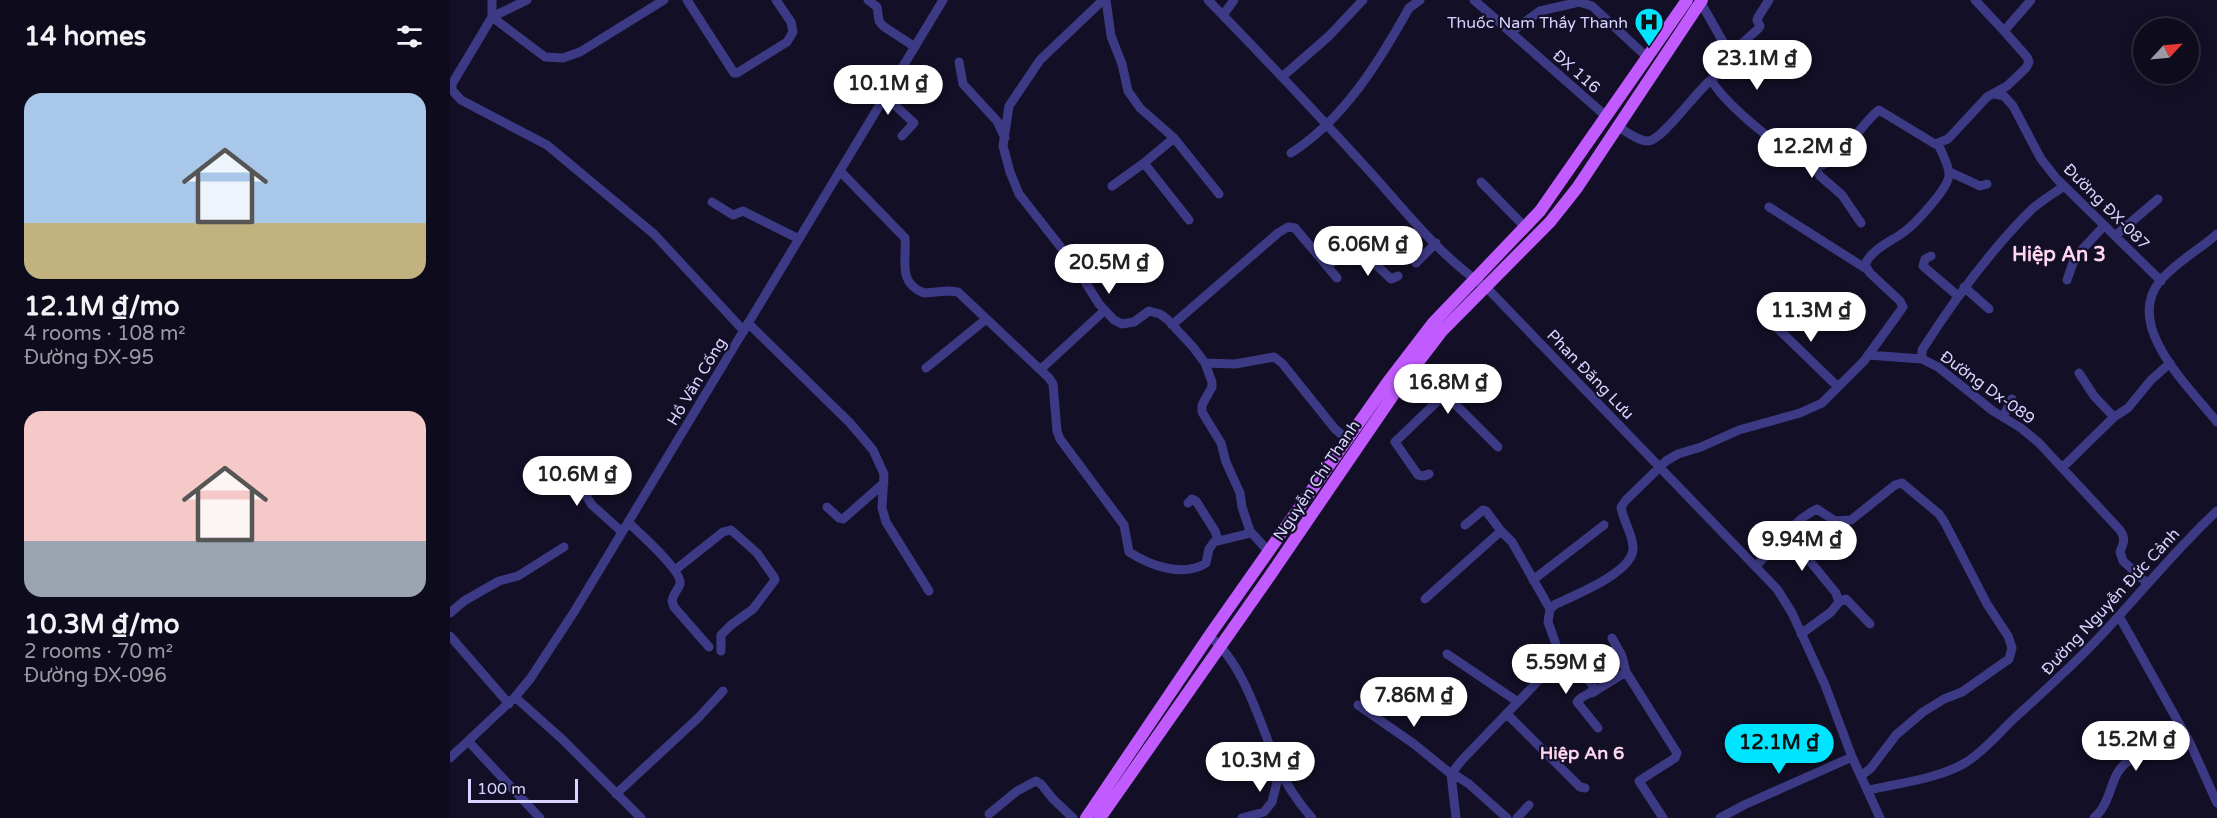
<!DOCTYPE html>
<meta charset="utf-8">
<style>
:root{--surface:#0e0b1c;--page:#1c1929;--text:#f1f3f6;--muted:#9b9ba3;--line:#2e2b3b;--accent:#00e5ff}
body{margin:0;font-family:"Varela Round",sans-serif;background:var(--page);color:var(--text);height:100vh;display:flex;flex-direction:column;font-size:22px;white-space:nowrap}
*{box-sizing:border-box;margin:0}
p{font-size:20px;color:var(--muted)}
.icon{flex:none;width:33px;height:33px;fill:none;stroke:currentColor;stroke-width:2;stroke-linecap:round;stroke-linejoin:round}
.map{position:relative;flex:1;overflow:hidden}
.panel{display:flex;flex-direction:column;background:var(--surface);width:450px}
.panel>*{flex:none}
.needle{width:39px;rotate:64deg}
.tools{position:absolute;left:1683px;top:18px;display:grid;gap:12px}
.tools a{display:grid;place-items:center;width:66px;height:66px;border-radius:50%;background:var(--surface);box-shadow:0 3px 15px #0003,0 0 0 2px var(--line);font-size:30px}
.scale{position:absolute;left:18px;bottom:15px;width:110px;box-sizing:border-box;padding-left:6px;border:3px solid #d9d4ff;border-top:0;font-size:16px;line-height:21px;white-space:nowrap;color:#d9d4ff;-webkit-text-stroke:4px #130f26;paint-order:stroke}
.price{position:absolute;translate:-50% -51px;padding:0 14px;border-radius:21px;background:#fff;color:#222;font-size:20px;line-height:39px;filter:drop-shadow(0 2px 3px #0008)}
.price::after{content:'';position:absolute;left:50%;top:36px;width:18px;height:14px;margin-left:-9px;background:inherit;clip-path:polygon(0 0,100% 0,50% 100%)}
.price.active{background:var(--accent);color:#111}
ul{padding:0;list-style:none}
li{display:grid;align-content:center;gap:12px;height:318px;padding:0 24px}
li span{display:grid;place-items:center;height:186px;border-radius:18px;color:#555}
li>.icon{margin-inline-start:auto}
span .icon{width:108px;height:108px;fill:#fffc;stroke-width:1}
li b{font-size:26px}
h2{display:flex;justify-content:space-between;align-items:center;height:72px;padding:0 24px;font-size:26px}
main{display:flex;flex:1;min-height:0}
.map>svg:first-child{display:block}
.lines{fill:none;stroke-linecap:round;stroke-linejoin:round}
.minor{stroke:#3d3a85;stroke-width:9}
.major{stroke:#c25bff;stroke-width:12}
.labels{text-anchor:middle;stroke-width:4.5;stroke-linejoin:round;paint-order:stroke}
.poi-label{font-size:16px;fill:#d9d4ff;stroke:#130f26;text-anchor:end}
.street-label{font-size:16px;fill:#d9d4ff;stroke:#130f26}
.neighbourhood-label{font-size:18px;font-weight:bold;fill:#ffd6f0;stroke:#130f26}
.quarter-label{font-size:20px;font-weight:bold;fill:#ffd6f0;stroke:#130f26}
</style>
<main>
<section class="panel">
<h2>14 homes<svg class="icon" aria-label="filters" viewBox="0 0 24 24"><path d="M4 7h16M4 17h16"/><circle cx="9" cy="7" r="2"/><circle cx="15" cy="17" r="2"/></svg></h2>
<ul>
<li><span style="background:linear-gradient(#a9c7e8 70%,#c2b280 0)"><svg class="icon" aria-label="home" viewBox="0 0 24 24"><path d="M3 11l9-7 9 7M6 9v11h12V9"/></svg></span><div><b>12.1M ₫/mo</b><p>4 rooms · 108 m²</p><p>Đường ĐX-95</p></div></li>
<li><span style="background:linear-gradient(#f6c9c9 70%,#9aa5b1 0)"><svg class="icon" aria-label="home" viewBox="0 0 24 24"><path d="M3 11l9-7 9 7M6 9v11h12V9"/></svg></span><div><b>10.3M ₫/mo</b><p>2 rooms · 70 m²</p><p>Đường ĐX-096</p></div></li>
</ul>
</section>
<div class="map">
<svg width="1767" height="818" viewBox="0 0 1767 818">
<rect width="100%" height="100%" fill="#130f26"/>
<g class="lines">
<path class="minor" d="M214,0L130,52L113,58L95,57L42,17L2,84V90L11,100L97,145L204,234L294,331
M237,0L284,73H287L337,42L343,32L341,22L326,0
M418,0L427,7L429,21L433,26L465,47
M653,0L590,60L559,106L553,146L560,172L569,194L624,264L649,304L664,320L672,324L684,322L699,311L710,314L717,319L743,347L755,363L762,382V387L752,405V412L771,443L776,462L790,493L792,507L800,531L819,552
M656,0L661,36L672,64L678,91L690,108L724,138L769,194
M758,0C814,57 868,115 922,174C957,213 992,258 1036,287L1327,589L1342,613L1375,685L1402,757L1430,818
M1024,0L1157,117
M1525,0L1554,31
M1251,3L1280,54L1262,79C1264,96 1351,168 1368,166C1392,162 1411,123 1429,110L1485,144L1498,139L1537,97L1557,86L1576,68L1579,62L1577,57L1554,31L1581,0
M773,15L784,0
M42,17L77,0
M42,17V0
M1061,32L1090,11L1129,2L1142,6L1198,58
M1280,54L1308,29L1310,26L1307,20L1308,17L1319,0
M1278,57L1308,78L1330,57
M509,62L513,84L547,121L555,138
M832,77L879,36L913,0
M1545,94L1554,96L1563,106L1591,159L1606,178L1711,281
M435,96L464,123L452,136
M1168,127C1176,131 1188,141 1198,141C1212,141 1247,90 1262,79
M724,138L694,163L739,220
M841,153C894,119 929,62 959,8L970,0
M1364,166L1370,176L1392,195L1411,223
M390,171L455,238C457,259 447,283 474,293L498,291L508,292L599,378L603,384L607,431L610,439L674,525L679,552C699,565 733,578 756,563L759,549L764,542L801,533
M1500,172L1530,186L1537,184
M1031,182L1075,227
M662,186L694,163
M262,202L283,215L293,211L349,239
M1319,207L1418,270
M1767,234C1750,249 1724,264 1710,281C1673,326 1740,388 1767,422
M1665,236L1708,199
M1481,256L1475,259L1473,266L1508,296
M966,263L986,243
M878,266L894,252L906,249L916,255L941,279L948,276
M1617,280L1625,257L1654,226
M1514,287L1539,309
M1317,318L1388,387
M298,323L400,423L423,450L434,474L432,508L436,522L479,591
M722,325L828,233L838,227L845,228L887,278
M1418,355L1472,359L1488,367L1543,411L1571,428L1589,443L1669,529C1676,538 1674,542 1670,552L1673,561L1697,583
M1472,359V350C1504,300 1538,253 1580,211C1589,202 1603,194 1614,186
M755,363L785,364L824,357L832,363L885,429L897,439
M964,367L995,394L1048,447
M476,368L535,320
M591,369L655,310
M1629,373L1644,396L1664,417
M1553,417L1562,399
M96,463L133,491L142,505L172,532
M1612,468L1664,417L1678,408L1701,380L1720,363
M979,474L974,476L968,475L945,442L995,394
M738,503L742,499L746,501L765,531L768,540
M377,507L389,518L393,519L434,483
M178,522C188,532 233,571 230,584C228,590 223,594 222,601L224,607L259,647
M1015,525L1033,510L1036,511L1051,531
M1339,531L1354,554L1386,593L1389,602
M1306,566C1325,547 1342,521 1367,509L1385,521L1401,520L1445,485L1452,483L1489,514L1495,523L1537,604L1558,636L1562,648L1559,659L1512,692L1494,699L1473,712L1446,735L1421,768L1411,776
M225,570L273,532L281,530L307,553L324,577L325,580L303,609L281,625L271,635V651
M1083,580L1154,525
M975,599L1051,531L1062,542L1100,609
M0,613L14,601L49,581L68,576L114,547
M1669,616L1740,743L1767,803
M1351,634L1381,612L1389,602L1396,599L1420,624
M0,636L59,704
M759,636C792,662 808,716 823,754C832,778 845,799 862,818
M1107,653L1141,683L1144,688C1140,696 1131,695 1127,702L1148,728
M997,654L1068,702
M1176,672L1227,753L1225,758L1189,781L1213,818
M1142,693L1176,672L1172,656L1162,638
M65,697L112,739L191,818
M908,705L964,744L1001,774
M1057,714L1130,787L1135,788
M19,742L90,818
M0,758L65,697L80,679L124,612L493,0
M1002,773L1019,784L1057,818
M1419,790C1450,783 1487,779 1515,763C1536,750 1551,730 1569,714C1604,682 1636,653 1667,618C1700,582 1731,544 1767,511
M166,794L248,718L273,691
M539,814L567,791L586,781L591,784L603,799L623,818
M792,818L814,812L822,802L830,770
M1006,818L1001,774L1012,760L1092,677L1107,658L1108,650L1098,622L1100,609L1106,604C1125,595 1184,572 1183,548C1183,534 1173,521 1171,507L1176,500L1216,461L1228,454L1251,447L1289,430L1350,413L1372,403L1414,361L1448,314L1453,307L1450,301L1420,273L1415,265C1420,250 1442,241 1454,232C1465,224 1500,187 1499,174C1499,165 1491,152 1488,143
M1067,818L1079,805
M1270,818L1294,805L1402,757
M1644,818C1647,815 1651,811 1653,807C1662,793 1662,773 1677,762C1695,749 1721,755 1740,743"/>
<path class="major" d="M636,818L759,636L937,383L983,323L1090,211L1237,0
M650,818L819,577L946,391L992,331L1100,222L1127,188L1252,0"/>
</g>
<defs>
<g id="hospital-pin" transform="scale(1.5)"><path d="M0 17L-7.5 6A9.5 9.5 0 1 1 7.5 6Z" fill="#00e5ff" stroke="#130f26"/><path d="M-5-5h3v3.5h4V-5h3V5h-3V1.5h-4V5h-3Z" fill="#111"/></g>
</defs>
<g fill-rule="evenodd">
<use href="#hospital-pin" x="1199" y="22"/>
</g>
<g class="labels">
<g class="poi-label">
<text x="1178" y="28">Thuốc Nam Thầy Thanh</text>
</g>
<g class="street-label">
<text transform="translate(1127 71) rotate(41)" y="6">ĐX 116</text>
<text transform="translate(1657 206) rotate(45)" y="6">Đường ĐX-087</text>
<text transform="translate(1141 374) rotate(46)" y="6">Phan Đăng Lưu</text>
<text transform="translate(246 381) rotate(-59)" y="6">Hồ Văn Cống</text>
<text transform="translate(1538 387) rotate(36)" y="6">Đường Dx-089</text>
<text transform="translate(866 480) rotate(-56)" y="6">Nguyễn Chí Thanh</text>
<text transform="translate(1660 601) rotate(-47)" y="6">Đường Nguyễn Đức Cảnh</text>
</g>
<g class="neighbourhood-label">
<text x="1132" y="759">Hiệp An 6</text>
</g>
<g class="quarter-label">
<text x="1609" y="261">Hiệp An 3</text>
</g>
</g>
</svg>
<div class="tools">
<a><svg class="needle" viewBox="-14 -14 28 28"><path d="M0-13l5 13h-10z" fill="#e53935"/><path d="M0 13l5-13h-10z" fill="#9b9ba3"/></svg></a>
</div>
<div class="scale">100 m</div>
<b class="price" style="left:1307px;top:91px">23.1M ₫</b>
<b class="price" style="left:438px;top:116px">10.1M ₫</b>
<b class="price" style="left:1362px;top:179px">12.2M ₫</b>
<b class="price" style="left:918px;top:277px">6.06M ₫</b>
<b class="price" style="left:659px;top:295px">20.5M ₫</b>
<b class="price" style="left:1361px;top:343px">11.3M ₫</b>
<b class="price" style="left:998px;top:415px">16.8M ₫</b>
<b class="price" style="left:127px;top:507px">10.6M ₫</b>
<b class="price" style="left:1352px;top:572px">9.94M ₫</b>
<b class="price" style="left:1116px;top:695px">5.59M ₫</b>
<b class="price" style="left:964px;top:728px">7.86M ₫</b>
<b class="price" style="left:1686px;top:772px">15.2M ₫</b>
<b class="price active" style="left:1329px;top:775px">12.1M ₫</b>
<b class="price" style="left:810px;top:793px">10.3M ₫</b>
</div>
</main>
